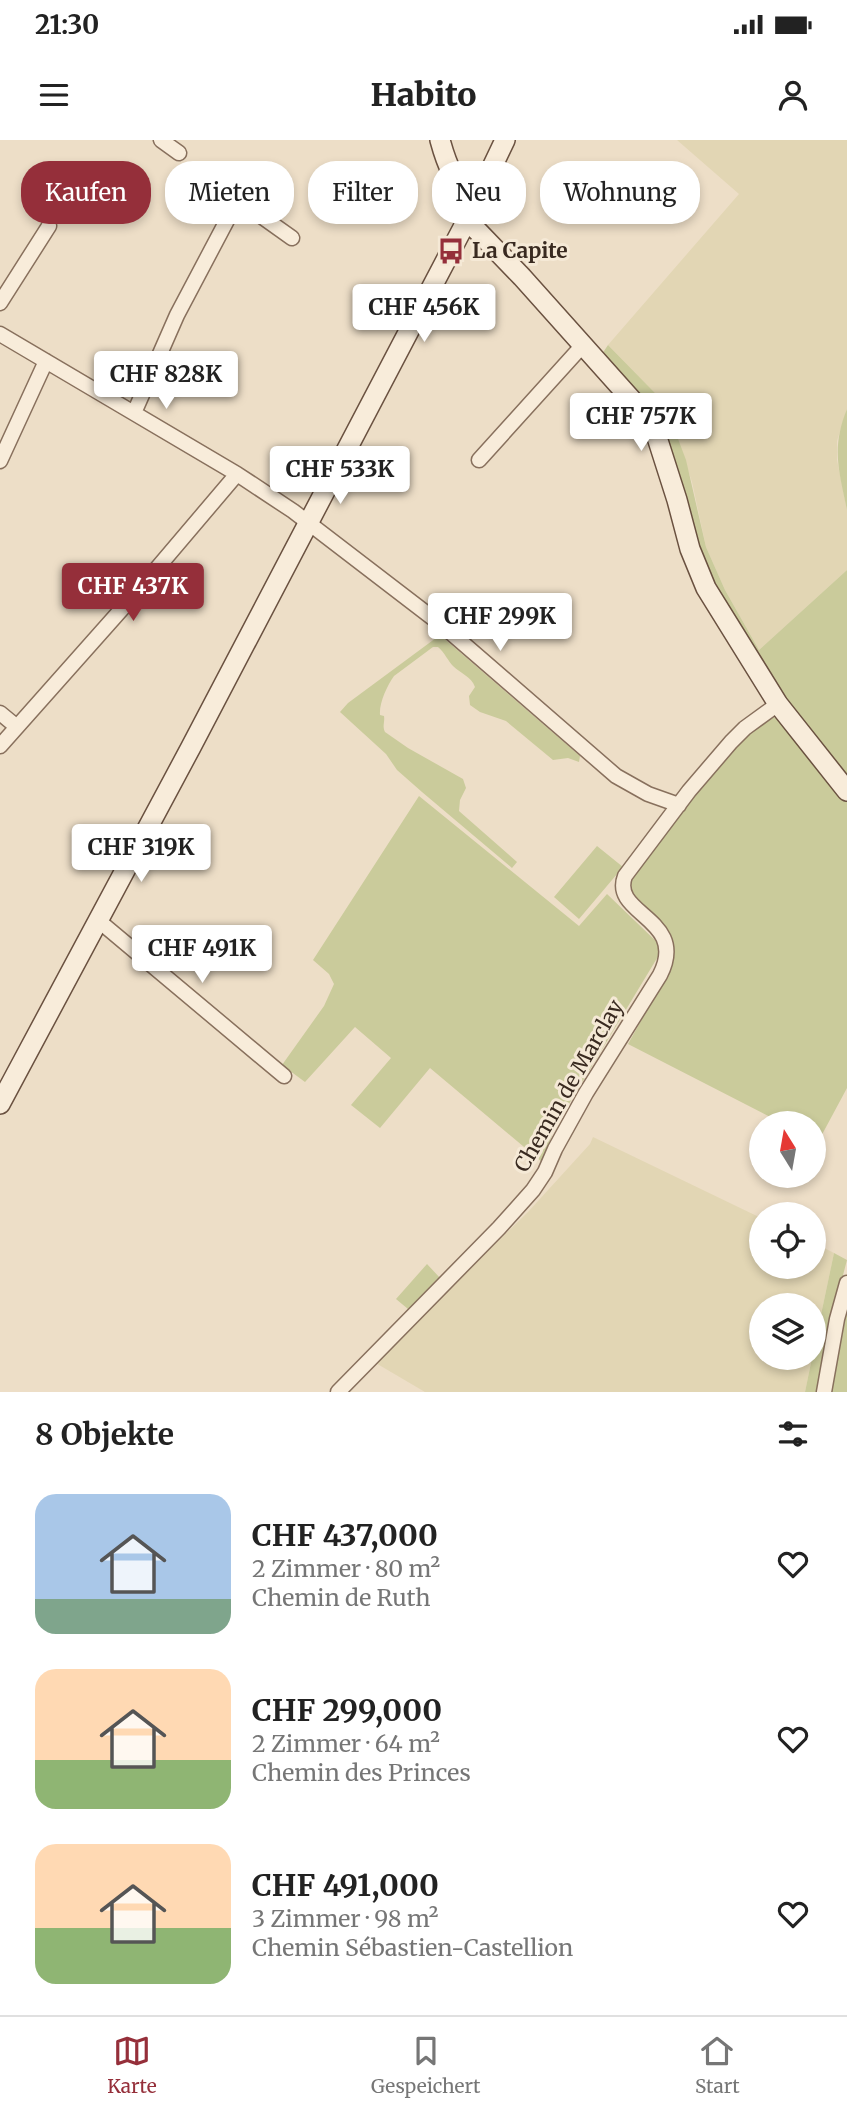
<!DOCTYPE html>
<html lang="de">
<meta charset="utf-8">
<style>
:root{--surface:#fff;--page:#f2f2f2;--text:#222;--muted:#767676;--line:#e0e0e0;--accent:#952f3a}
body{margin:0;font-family:Merriweather,serif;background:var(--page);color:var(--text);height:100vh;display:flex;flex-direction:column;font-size:26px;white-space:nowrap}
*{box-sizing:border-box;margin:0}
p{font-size:23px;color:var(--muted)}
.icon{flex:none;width:38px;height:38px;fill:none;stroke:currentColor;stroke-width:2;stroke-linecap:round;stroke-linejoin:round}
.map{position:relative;height:1252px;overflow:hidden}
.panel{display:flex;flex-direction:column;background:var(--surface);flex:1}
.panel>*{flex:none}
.guide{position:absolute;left:21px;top:21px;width:805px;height:63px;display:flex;gap:14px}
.needle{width:46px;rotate:349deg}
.tools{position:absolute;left:749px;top:971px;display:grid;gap:14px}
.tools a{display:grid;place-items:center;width:77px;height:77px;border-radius:50%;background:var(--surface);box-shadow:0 4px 10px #0003;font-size:35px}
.price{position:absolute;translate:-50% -60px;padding:0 16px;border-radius:7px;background:#fff;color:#222;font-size:23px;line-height:46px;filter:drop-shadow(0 2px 4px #0008)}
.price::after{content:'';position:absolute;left:50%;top:42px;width:21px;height:16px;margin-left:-10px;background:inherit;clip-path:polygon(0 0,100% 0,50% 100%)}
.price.current{background:var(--accent);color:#fff}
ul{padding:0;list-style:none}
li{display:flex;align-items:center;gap:21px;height:175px;padding:0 35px}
li span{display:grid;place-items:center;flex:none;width:196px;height:140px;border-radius:21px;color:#555}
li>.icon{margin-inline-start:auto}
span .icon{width:84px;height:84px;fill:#fffc;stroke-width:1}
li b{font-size:30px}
h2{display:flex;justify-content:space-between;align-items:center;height:84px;padding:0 35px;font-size:30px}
.pill{padding:0 24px;border-radius:28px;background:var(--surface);box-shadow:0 4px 10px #0003;font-size:24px;line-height:63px}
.pill.current{background:var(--accent);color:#fff}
.status{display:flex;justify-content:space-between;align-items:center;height:49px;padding:0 35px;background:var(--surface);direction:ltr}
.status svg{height:19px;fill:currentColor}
header{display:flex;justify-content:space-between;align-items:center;height:91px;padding:0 35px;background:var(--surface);font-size:32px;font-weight:800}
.menu{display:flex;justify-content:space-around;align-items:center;height:98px;border-top:2px solid var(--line);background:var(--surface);font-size:19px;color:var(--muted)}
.menu a{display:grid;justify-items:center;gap:4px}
.menu .current{color:var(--accent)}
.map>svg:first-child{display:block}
.farmland{fill:#e2d6b4}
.green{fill:#cacb9b}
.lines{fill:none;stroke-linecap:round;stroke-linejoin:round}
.street-casing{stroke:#88705d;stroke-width:17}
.secondary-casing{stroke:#6a5140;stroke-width:22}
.street{stroke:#f8ecda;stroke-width:14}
.secondary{stroke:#f8ecda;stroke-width:19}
.labels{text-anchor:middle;stroke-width:6;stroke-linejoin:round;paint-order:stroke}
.poi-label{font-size:21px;font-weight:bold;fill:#392a20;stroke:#f5e9d6;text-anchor:start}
.street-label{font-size:21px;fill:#392a20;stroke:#f5e9d6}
</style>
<div class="status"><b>21:30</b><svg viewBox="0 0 49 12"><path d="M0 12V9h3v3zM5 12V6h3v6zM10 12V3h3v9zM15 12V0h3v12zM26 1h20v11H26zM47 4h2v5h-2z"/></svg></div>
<header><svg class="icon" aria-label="menu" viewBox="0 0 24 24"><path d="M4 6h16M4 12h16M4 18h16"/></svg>Habito<svg class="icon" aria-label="person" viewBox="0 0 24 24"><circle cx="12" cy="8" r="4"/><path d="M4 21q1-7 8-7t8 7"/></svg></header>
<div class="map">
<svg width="847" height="1252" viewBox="0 0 847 1252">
<rect width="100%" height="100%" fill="#eddec7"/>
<path class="farmland" d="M677,0H847V269L837,301V320L847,370V430L759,510L725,450L706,407L692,342L669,275L655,253L608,205L739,54Z
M593,997L761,1078V1127H814V1103L834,1113L814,1208V1166H761V1218H812L805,1252H425L374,1222L528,1072L590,1004Z"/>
<path class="green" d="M608,205L655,253L669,275L686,320L706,407L725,450L759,510L847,430V637L798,582L715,453L691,393L676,324L662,287L643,257L602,214Z
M847,269V370C839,331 831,308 847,269Z
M440,495L580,616L579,622L568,618L553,620L506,581L480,572L470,565L469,556L475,547C471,536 461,534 453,526C448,521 445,513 438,507H433L394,536C387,546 379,563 380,575L384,576C385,582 382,586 385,592L408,608L463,639L466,648L460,660L459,671L517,722L512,728L422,652L397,630L386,614L340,572L348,563Z
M770,577L778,578L847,659V948L818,1002L814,1000V984L782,983L628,904L670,829L674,809L669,796L634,759L628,740L687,664L742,598Z
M419,656L579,786L607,754L661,806L662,810L555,987L542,1022L430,928L380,988L351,965L391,918L355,887L305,942L282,925L324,866L334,844L329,834L313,820Z
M597,706L623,727L579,779L554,757Z
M834,1113L847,1120L832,1177L818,1252H805L812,1218H814V1208Z
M427,1124L441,1139L408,1169L396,1159Z
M847,1162V1252H829Z"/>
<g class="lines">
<g class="street-casing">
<path id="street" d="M161,0L179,13
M0,163L49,86
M0,194L237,334L293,371L443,486L616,636L648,654L679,665
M134,273L177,175L234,67L241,64L247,66L292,98
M479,320L583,205
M0,321L46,221
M0,573L17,587
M0,606L136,453L237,334
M99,781L284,936
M338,1252L499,1088L533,1050L545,1032L555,1009L586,953L660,835C689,778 610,775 625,736L689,651L731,602L745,588L778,564
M824,1252L837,1179L847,1143"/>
</g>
<g class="secondary-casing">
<path id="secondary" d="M440,0C446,22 455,48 476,61
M467,80L522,137L649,279L654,288L677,360L690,409L706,448L778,564L847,651
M0,964L191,607L467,80L505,0"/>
</g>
<use href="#street" class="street"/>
<use href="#secondary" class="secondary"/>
</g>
<defs>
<g id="bus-bare" transform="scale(2.1)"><path d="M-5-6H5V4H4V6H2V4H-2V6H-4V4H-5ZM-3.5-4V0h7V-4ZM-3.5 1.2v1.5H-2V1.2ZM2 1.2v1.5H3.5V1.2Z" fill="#952f3a" stroke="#f5e9d6" stroke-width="2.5" paint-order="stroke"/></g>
</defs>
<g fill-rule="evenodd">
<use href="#bus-bare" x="451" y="111"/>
</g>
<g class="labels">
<g class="poi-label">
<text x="472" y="118">La Capite</text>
</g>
<g class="street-label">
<text transform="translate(569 946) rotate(-60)" y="7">Chemin de Marclay</text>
</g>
</g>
</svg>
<div class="tools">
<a><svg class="needle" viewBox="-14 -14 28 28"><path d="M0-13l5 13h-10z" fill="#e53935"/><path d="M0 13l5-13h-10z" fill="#767676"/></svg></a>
<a><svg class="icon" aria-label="locate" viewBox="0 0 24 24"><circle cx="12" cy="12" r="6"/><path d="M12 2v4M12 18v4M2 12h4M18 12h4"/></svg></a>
<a><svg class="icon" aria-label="layers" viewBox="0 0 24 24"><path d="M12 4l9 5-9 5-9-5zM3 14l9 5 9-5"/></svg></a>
</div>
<b class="price" style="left:424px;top:204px">CHF 456K</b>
<b class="price" style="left:166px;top:271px">CHF 828K</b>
<b class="price" style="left:641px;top:313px">CHF 757K</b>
<b class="price" style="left:340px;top:366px">CHF 533K</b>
<b class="price current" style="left:133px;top:483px">CHF 437K</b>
<b class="price" style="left:500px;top:513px">CHF 299K</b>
<b class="price" style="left:141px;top:744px">CHF 319K</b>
<b class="price" style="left:202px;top:845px">CHF 491K</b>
<div class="guide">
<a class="pill current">Kaufen</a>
<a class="pill">Mieten</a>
<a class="pill">Filter</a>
<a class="pill">Neu</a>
<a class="pill">Wohnung</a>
</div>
</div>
<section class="panel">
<h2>8 Objekte<svg class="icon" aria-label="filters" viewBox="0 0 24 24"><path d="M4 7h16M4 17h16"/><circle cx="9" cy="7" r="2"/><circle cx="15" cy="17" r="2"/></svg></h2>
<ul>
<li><span style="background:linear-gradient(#a9c7e8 75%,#7fa58c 0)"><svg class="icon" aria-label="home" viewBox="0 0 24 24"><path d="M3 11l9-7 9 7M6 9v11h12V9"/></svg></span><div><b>CHF 437,000</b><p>2 Zimmer · 80 m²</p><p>Chemin de Ruth</p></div><svg class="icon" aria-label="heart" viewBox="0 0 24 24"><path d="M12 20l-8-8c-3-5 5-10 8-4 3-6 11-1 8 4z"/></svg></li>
<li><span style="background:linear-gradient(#ffd9b3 65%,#8fb573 0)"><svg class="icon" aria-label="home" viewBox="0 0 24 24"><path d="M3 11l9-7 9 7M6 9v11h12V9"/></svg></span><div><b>CHF 299,000</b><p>2 Zimmer · 64 m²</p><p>Chemin des Princes</p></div><svg class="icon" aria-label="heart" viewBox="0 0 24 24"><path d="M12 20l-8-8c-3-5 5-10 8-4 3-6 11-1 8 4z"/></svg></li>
<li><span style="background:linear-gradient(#ffd9b3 60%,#8fb573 0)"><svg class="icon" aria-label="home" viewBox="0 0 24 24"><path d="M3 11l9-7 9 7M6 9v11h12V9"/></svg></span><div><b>CHF 491,000</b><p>3 Zimmer · 98 m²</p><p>Chemin Sébastien-Castellion</p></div><svg class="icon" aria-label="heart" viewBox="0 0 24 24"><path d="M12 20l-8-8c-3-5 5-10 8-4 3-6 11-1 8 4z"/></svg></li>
</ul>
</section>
<nav class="menu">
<a class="current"><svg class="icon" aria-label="map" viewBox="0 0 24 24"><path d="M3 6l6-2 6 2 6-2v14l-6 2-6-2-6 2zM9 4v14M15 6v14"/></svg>Karte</a>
<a><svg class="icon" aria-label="saved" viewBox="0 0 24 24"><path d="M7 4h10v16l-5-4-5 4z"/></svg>Gespeichert</a>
<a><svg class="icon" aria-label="home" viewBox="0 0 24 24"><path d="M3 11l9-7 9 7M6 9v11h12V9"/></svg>Start</a>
</nav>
